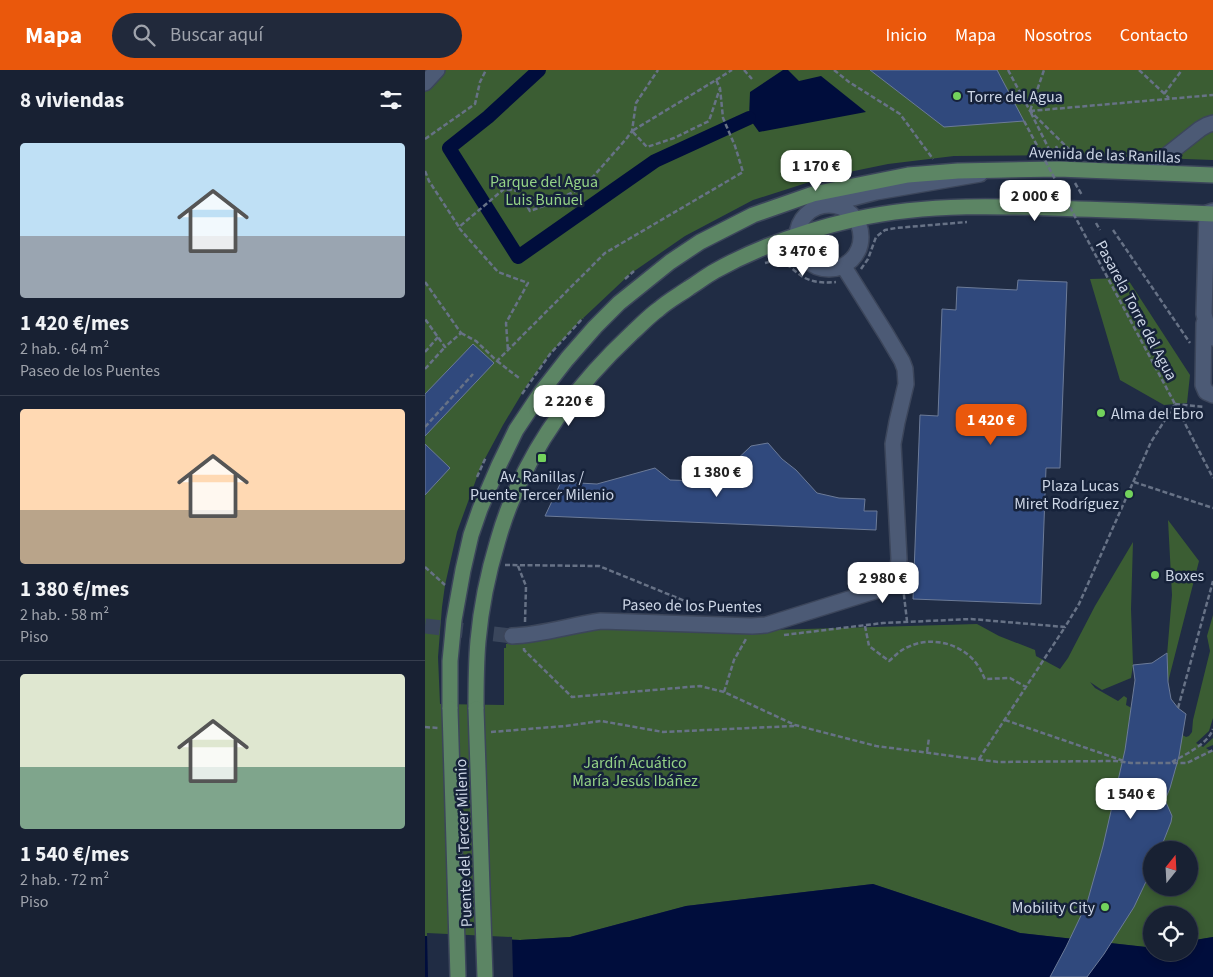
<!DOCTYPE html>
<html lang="es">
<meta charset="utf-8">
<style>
:root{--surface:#182133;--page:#21293b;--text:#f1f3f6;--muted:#9fa3ac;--line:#363e4e;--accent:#ea580c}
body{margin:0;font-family:"Source Sans 3",sans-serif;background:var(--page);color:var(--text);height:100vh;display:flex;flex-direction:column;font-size:19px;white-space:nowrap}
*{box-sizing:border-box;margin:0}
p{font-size:16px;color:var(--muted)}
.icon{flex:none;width:28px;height:28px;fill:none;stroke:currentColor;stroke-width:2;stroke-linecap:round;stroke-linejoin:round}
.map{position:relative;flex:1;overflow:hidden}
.details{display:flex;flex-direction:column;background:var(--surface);width:425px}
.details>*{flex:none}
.needle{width:32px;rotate:18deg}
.controls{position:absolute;left:718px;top:771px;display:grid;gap:10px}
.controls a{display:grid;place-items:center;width:55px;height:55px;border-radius:50%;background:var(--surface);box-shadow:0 2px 8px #0003,0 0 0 1px var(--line);font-size:25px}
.price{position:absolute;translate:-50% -42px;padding:0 11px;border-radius:10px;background:#fff;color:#222;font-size:16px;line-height:32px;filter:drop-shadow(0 1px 2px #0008)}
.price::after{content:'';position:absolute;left:50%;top:30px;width:15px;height:11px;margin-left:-8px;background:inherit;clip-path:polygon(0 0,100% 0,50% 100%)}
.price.current{background:var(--accent);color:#fff}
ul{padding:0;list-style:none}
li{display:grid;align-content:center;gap:10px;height:265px;padding:0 20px}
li+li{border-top:1px solid var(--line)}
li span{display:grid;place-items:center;height:155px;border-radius:5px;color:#555}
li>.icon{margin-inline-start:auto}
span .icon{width:90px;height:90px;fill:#fffc;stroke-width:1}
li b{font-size:21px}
h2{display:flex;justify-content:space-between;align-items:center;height:60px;padding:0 20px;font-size:21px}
header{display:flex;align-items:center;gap:30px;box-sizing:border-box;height:70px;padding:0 25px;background:var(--accent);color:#fff}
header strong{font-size:24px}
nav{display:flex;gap:28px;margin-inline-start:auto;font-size:18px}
.search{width:350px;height:45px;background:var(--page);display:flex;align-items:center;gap:12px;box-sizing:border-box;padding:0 18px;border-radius:28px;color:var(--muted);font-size:19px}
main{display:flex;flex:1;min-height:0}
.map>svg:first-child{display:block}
.green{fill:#3b5d33;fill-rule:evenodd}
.water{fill:#000d3c}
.pier{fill:#202c44}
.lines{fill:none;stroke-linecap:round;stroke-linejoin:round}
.canal{stroke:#000d3c;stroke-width:14}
.building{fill:#30497d;stroke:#6c7b98}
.minor-tunnel{stroke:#3a465c;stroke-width:15;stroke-dasharray:15 8;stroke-linecap:butt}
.minor-casing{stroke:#3c465b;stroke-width:18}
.major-casing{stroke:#3c465b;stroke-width:18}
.path{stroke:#677286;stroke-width:2.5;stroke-dasharray:5 2.5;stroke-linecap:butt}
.minor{stroke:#4c5a75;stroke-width:15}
.major{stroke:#5c8564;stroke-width:15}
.major-bridge-casing{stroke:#3c465b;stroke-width:18;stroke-linecap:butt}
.path-bridge{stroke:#677286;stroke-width:2.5;stroke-dasharray:5 2.5;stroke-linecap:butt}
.major-bridge{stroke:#5c8564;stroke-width:15}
.poi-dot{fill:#73d25c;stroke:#16223a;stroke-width:2}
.labels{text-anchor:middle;stroke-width:5;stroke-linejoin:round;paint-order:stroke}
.poi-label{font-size:16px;fill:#cdd6e6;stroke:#16223a;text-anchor:start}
.street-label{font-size:16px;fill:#cdd6e6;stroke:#16223a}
.park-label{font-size:16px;fill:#94d286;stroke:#16223a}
</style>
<header>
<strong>Mapa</strong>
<div class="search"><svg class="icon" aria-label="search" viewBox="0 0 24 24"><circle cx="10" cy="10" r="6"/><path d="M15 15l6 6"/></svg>Buscar aquí</div>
<nav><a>Inicio</a><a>Mapa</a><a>Nosotros</a><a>Contacto</a></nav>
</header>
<main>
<section class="details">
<h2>8 viviendas<svg class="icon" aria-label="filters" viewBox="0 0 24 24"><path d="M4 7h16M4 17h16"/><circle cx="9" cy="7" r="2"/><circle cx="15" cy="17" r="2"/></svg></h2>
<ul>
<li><span style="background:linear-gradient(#bfe0f5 60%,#9aa5b1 0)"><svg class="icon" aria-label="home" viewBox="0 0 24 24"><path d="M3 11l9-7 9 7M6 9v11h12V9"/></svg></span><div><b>1 420 €/mes</b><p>2 hab. · 64 m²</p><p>Paseo de los Puentes</p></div></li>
<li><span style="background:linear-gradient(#ffd9b3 65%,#b9a48a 0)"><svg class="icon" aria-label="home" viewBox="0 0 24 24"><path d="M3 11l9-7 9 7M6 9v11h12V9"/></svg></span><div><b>1 380 €/mes</b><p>2 hab. · 58 m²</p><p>Piso</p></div></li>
<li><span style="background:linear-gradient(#dfe7d0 60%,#7fa58c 0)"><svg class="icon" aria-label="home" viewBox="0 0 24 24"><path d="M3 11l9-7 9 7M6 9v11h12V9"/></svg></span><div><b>1 540 €/mes</b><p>2 hab. · 72 m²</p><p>Piso</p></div></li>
</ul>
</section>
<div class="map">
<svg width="788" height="907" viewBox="0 0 788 907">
<rect width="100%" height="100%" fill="#202c44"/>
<path class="green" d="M0,0H788V90L650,85L529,86L463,94L400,107L328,130L260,166L205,204L153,253L125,284L102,315L78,355L56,396L32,462L20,515L17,537L13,587L15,634L79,635V578H81V574L173,557L308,561L552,554L574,566L610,580L611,586L635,599L643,588L670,536L708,472L706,539L708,595L706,608L677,620L665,612L670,618L693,631L699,626L702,628L701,635L761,667L764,666L767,662L768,650L785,581L782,566L788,545V648L784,661L771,673L778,677L788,668V675L781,678L787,682L788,681V867L764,871V845H726V877H721L595,863L448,814L261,836L145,867L95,870L0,866ZM726,780H764V818H726Z
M702,208L765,305L762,333L739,335L695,310L665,209Z
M743,450L774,491L743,612L742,585L747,525Z"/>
<path class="water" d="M358,0H363L374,11L396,6L441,42L334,62L324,48L325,22Z
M448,814L595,863L721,877H726V882H764V871L788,867V907H0V866L95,870L145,867L261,836Z"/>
<path class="pier" d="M2,863L87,867L88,907H3Z"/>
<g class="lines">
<path class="canal" d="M114,0L63,47L24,78L93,187L230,91L324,48"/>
</g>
<path class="building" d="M445,0H572L599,51L519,57Z
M593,210L642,212L635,398H621L616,534L488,529L495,345L513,346L517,239L531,240L532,217L592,220Z
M48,274L69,293L0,366V324Z
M343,373L357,389L371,400L392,423L414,428L440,429L439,441H452L451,460L120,446L136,412L172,414L230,398L245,410L274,411L304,397L326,376Z
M0,374L25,398L0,425Z
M742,583L743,612L746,629L753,638L761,644L754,686L745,718L740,730L747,746L746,752L735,780H726V801L709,837L679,884L662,907H625L641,877L662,833L678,776L700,680L710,610L708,595L727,593Z"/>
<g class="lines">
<path class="minor-tunnel" d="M0,556L87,566"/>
<g class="minor-casing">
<path id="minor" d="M0,13L12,0
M728,102L737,89L775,59L782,55L788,53
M404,134L451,122L555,104
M372 167a32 32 0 1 1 64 0a32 32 0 1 1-64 0Z
M788,141L782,143L779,244L783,260L788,268
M779,253L778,315L781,322L788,325
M87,566C117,565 146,555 176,551L327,556L341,555L453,520C466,512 473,503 474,489L468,374L472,352L481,314L480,299L477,291L461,264L419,197"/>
</g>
<g class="major-casing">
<path id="major" d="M25,639V591L29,550L38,500L46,465L55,439L74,395L91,360L117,321L142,289L170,257L194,233L245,192L275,172L328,145L388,124L483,105L533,101L633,99L788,105
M51,639C51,616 51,594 53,571C56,537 63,503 73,470C96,389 146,320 207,263C216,255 224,246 234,239C243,231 254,225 264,218C272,213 281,206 290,201C333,177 382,160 431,149C503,133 579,136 653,139C698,140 743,142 788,144"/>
</g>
<path class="path" d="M319,0L327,9
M409,0L424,12L475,44L508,89
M583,0L605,41L650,85
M714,0L744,28
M291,10L307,0
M739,24L757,0
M605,41L788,25
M0,69L50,34L55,12L61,0
M631,76L636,86
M615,82L624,79L605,41L619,0
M0,101L4,111L34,157L79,119L93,121L105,141L121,135L159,117L202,68L207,61L211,33L233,0
M650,113L657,125
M671,153L675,160
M34,158L73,202L103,213L81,253L83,281
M688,160L765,273
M340,193C362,187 364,199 380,208C390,213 401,213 411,212
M436,199L443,189L451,167L460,160L471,158L542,152
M200,209L209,201
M0,212L36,263L20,277L0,249
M36,263L51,271L72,291L180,183L318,102L310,76L298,48L295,18L291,10L207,61L222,77L249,68L284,51L295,18
M0,282L13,267
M72,291L94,308
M0,299L20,277
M97,324L125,284L158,248
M750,334L788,408
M750,334L779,337
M0,357L48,304
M52,407L61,387
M709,412L788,438
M80,495L174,496L282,540
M93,496L101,516L100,552
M0,497L20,515
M478,517L482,551
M440,556L444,576L464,591C470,586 475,580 483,577C507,565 541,574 555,599C557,602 558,606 560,609L585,608L601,617
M359,565L458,553L546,549L640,557L654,534L726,372L750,334
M99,578V580L147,627L275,616L299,622L370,655L451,676L573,692L691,691L706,693H762L788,680
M299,622L309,590L321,569
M753,638L788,511
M580,650L699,691
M0,657L13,658
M66,662L140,656L176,651L238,662L369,656
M502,682L504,668
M554,689L640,557
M747,692C761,684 783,674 788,659"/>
<use href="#minor" class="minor"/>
<use href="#major" class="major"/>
<g class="major-bridge-casing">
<path id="major-bridge" d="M25,639L33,907
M51,639L60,907"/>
</g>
<path class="path-bridge" d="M599,51L750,334"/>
<use href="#major-bridge" class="major-bridge"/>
</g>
<g class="poi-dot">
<circle cx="532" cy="26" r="5"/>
<circle cx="676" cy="343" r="5"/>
<rect x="112" y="383" width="10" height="10" rx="2.5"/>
<circle cx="704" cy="424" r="5"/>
<circle cx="730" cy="505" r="5"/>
<circle cx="680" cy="837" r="5"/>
</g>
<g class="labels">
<g class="poi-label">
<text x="542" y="32">Torre del Agua</text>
<text x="686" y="349">Alma del Ebro</text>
<text x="117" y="412" text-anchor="middle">Av. Ranillas /<tspan x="117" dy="18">Puente Tercer Milenio</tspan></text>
<text x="694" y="421" text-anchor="end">Plaza Lucas<tspan x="694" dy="18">Miret Rodríguez</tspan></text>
<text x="740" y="511">Boxes</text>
<text x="670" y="843" text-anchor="end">Mobility City</text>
</g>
<g class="street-label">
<text transform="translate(680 84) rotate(2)" y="6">Avenida de las Ranillas</text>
<text transform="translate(712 240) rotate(62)" y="6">Pasarela Torre del Agua</text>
<text transform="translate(267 535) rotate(1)" y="6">Paseo de los Puentes</text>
<text transform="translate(38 773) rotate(-92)" y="6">Puente del Tercer Milenio</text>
</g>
<g class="park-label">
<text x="119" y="117">Parque del Agua<tspan x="119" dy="18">Luis Buñuel</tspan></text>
<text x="210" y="698">Jardín Acuático<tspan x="210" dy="18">María Jesús Ibáñez</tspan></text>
</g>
</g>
</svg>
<div class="controls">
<a><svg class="needle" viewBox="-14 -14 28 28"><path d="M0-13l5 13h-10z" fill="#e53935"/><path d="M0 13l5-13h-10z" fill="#9fa3ac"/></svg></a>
<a><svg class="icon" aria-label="locate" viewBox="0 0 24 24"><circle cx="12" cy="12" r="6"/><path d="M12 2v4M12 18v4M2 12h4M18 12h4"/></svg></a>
</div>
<b class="price" style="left:391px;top:122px">1 170 €</b>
<b class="price" style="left:610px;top:152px">2 000 €</b>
<b class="price" style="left:378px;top:207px">3 470 €</b>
<b class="price" style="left:144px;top:357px">2 220 €</b>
<b class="price current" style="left:566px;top:376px">1 420 €</b>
<b class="price" style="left:292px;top:428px">1 380 €</b>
<b class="price" style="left:458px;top:534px">2 980 €</b>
<b class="price" style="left:706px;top:750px">1 540 €</b>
</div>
</main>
